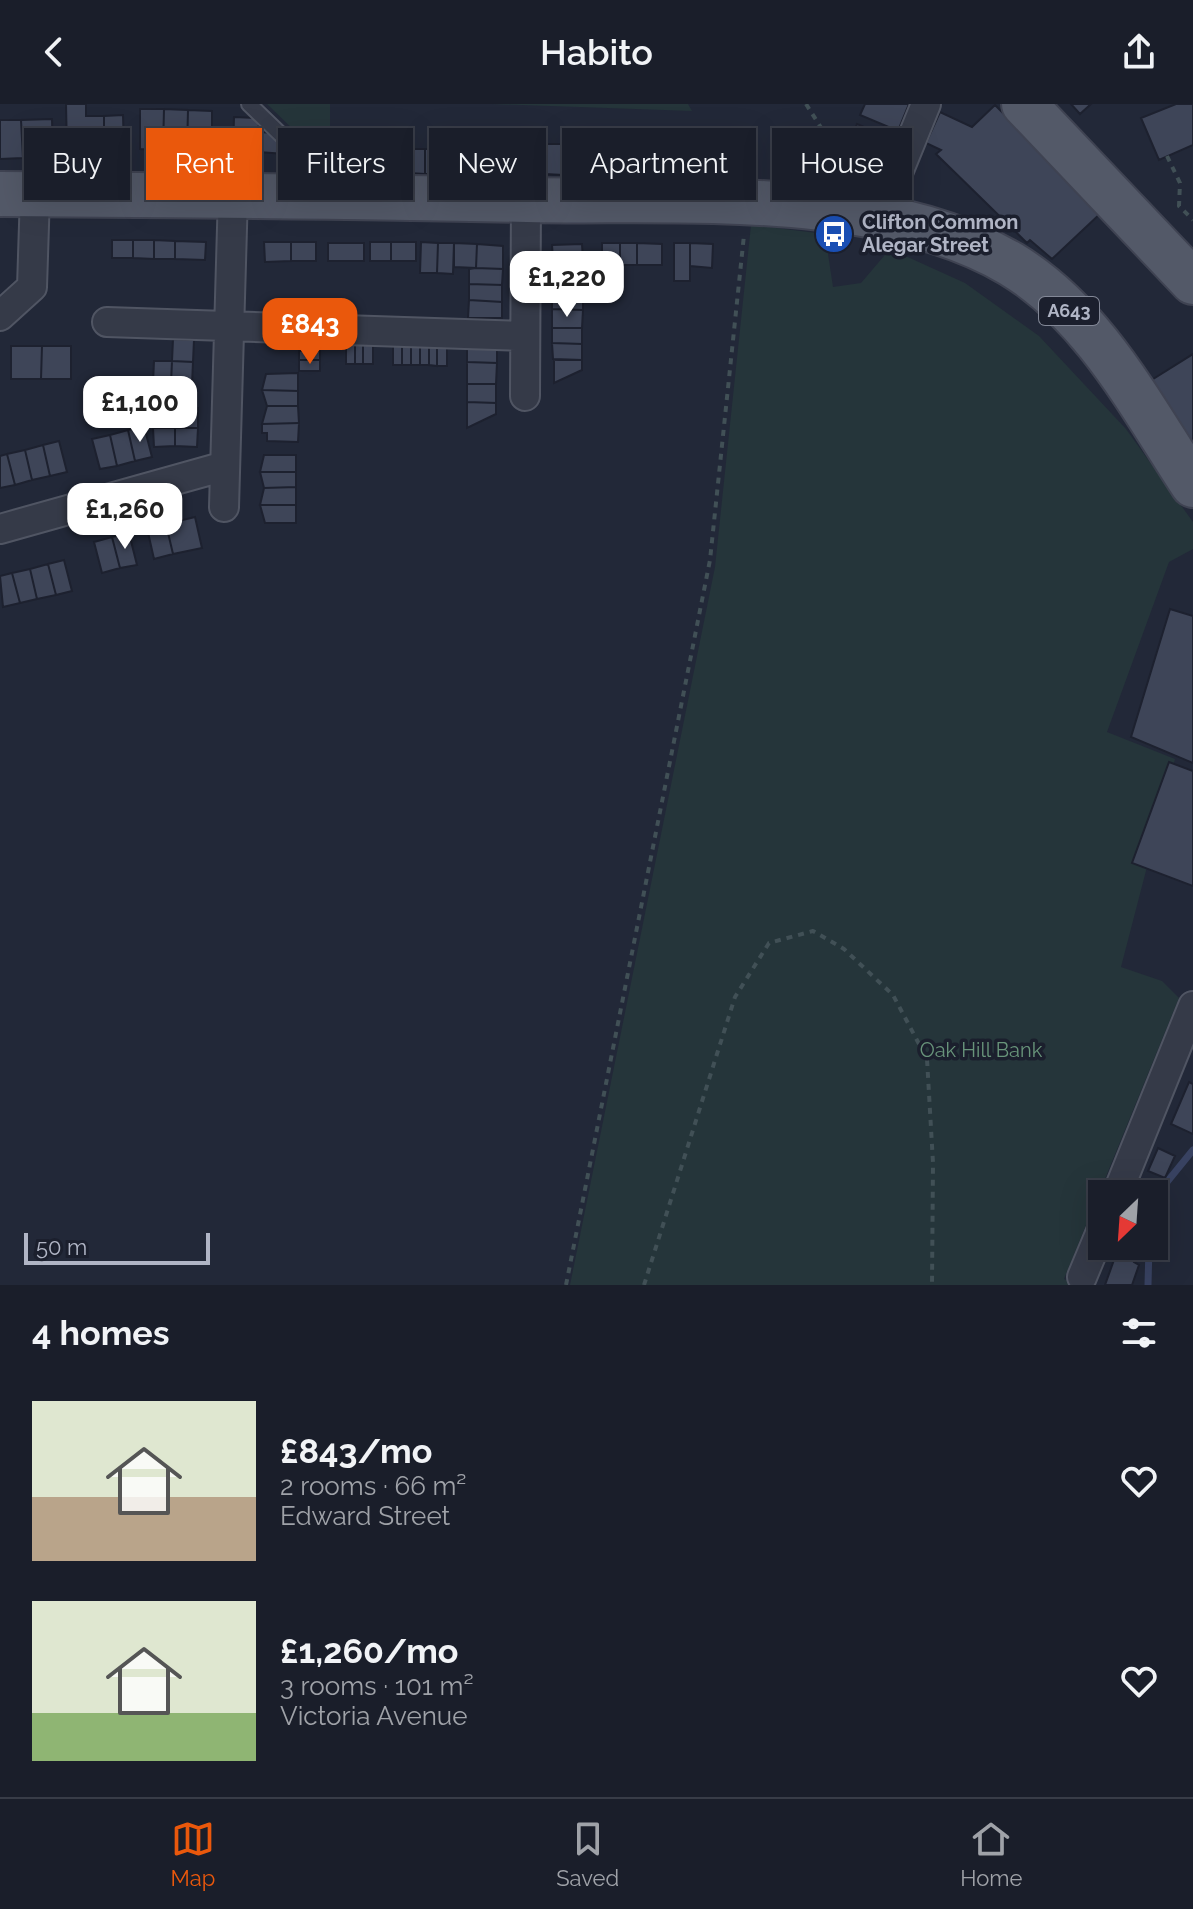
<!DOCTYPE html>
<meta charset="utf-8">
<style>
:root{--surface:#1a1e2a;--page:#232732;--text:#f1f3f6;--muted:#9fa2a8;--line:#383c47;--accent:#ea580c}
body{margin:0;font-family:Raleway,sans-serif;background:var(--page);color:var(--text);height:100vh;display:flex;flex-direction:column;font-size:30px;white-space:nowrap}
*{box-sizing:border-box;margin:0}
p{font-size:26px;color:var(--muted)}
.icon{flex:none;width:44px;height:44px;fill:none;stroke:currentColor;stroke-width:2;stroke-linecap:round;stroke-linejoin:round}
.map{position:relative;height:1181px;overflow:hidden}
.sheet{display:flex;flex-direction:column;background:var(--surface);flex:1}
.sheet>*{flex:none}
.guide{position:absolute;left:24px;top:24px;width:1146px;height:72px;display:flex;gap:16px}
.needle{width:52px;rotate:205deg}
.controls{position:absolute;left:1088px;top:1076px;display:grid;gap:16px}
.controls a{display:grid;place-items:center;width:80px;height:80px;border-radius:0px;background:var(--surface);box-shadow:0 8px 32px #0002,0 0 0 2px var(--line);font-size:40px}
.scale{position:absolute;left:24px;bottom:20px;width:186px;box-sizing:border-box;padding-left:8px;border:4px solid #b0b5c5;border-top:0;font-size:22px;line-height:28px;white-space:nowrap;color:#b0b5c5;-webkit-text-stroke:6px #1b1f2d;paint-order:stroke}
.price{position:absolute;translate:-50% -68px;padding:0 18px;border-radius:16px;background:#fff;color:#222;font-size:26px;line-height:52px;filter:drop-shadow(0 2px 4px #0008)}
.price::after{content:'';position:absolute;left:50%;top:48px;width:24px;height:18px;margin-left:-12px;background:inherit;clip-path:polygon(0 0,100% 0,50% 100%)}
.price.selected{background:var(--accent);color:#fff}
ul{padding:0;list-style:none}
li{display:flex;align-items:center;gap:24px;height:200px;padding:0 32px}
li span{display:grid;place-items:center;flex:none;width:224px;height:160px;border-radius:0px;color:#555}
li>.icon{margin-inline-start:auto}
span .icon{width:96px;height:96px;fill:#fffc;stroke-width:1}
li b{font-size:34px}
h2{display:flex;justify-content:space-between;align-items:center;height:96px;padding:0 32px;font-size:34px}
.chip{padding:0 28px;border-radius:0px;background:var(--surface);box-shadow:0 8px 32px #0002,0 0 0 2px var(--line);font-size:28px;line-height:72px}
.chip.selected{background:var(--accent);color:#fff}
header{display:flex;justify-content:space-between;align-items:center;height:104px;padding:0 32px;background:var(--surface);font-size:36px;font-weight:600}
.dock{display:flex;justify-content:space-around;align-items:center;height:112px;border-top:2px solid var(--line);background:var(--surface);font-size:22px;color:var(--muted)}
.dock a{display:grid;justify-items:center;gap:4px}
.dock .selected{color:var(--accent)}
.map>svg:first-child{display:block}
.green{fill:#25353a}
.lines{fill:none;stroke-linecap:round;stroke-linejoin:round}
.stream{stroke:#384261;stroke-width:7}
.building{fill:#3e4558;stroke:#1d212f;stroke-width:2}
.lane-casing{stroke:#505563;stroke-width:18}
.street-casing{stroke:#505563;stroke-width:32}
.primary-casing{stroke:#3f4352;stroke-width:48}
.path{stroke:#415056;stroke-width:4;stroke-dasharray:6 6;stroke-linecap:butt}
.lane{stroke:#353a48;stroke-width:14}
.street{stroke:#353a48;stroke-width:28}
.primary{stroke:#535968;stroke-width:44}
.labels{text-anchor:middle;stroke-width:7;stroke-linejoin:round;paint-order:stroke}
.shield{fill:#1b1f2d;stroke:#838897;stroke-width:2}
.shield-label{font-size:18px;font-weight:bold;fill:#b0b5c5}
.poi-label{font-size:20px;font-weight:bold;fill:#b0b5c5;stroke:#1b1f2d;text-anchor:start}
.park-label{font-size:20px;fill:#68947a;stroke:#1b1f2d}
</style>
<header><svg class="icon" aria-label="back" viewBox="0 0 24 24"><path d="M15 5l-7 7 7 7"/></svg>Habito<svg class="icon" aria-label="share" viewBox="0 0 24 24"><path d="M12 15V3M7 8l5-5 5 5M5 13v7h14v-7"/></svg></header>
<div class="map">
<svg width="1193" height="1181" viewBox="0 0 1193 1181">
<rect width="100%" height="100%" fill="#222838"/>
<path class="green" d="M267,0H330V61Z
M491,0H688L692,7Z
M751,121L825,130L833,183L861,179L890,145L965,179L1039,232L1126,325L1193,418V445L1169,458L1107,628L1175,655L1121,863L1162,877L1179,894L1064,1175L1077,1181H570L715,463Z"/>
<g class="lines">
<path class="stream" d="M1154,1094L1193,1046
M1148,1181L1149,1142"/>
</g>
<path class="building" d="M66,0H86V12H104V47L67,48Z
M865,0H909L898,27L860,11Z
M1071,0H1091L1080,10Z
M1176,0H1193V41L1159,56L1141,14Z
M995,1L1102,108L1052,155L1030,136L1027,139L936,50L941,46L926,39L940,8L972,23Z
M140,5H164L163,46L140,45Z
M164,5L188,6L187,47L163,46Z
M188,6L212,7V47H187Z
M123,11L124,47H104V12Z
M234,13L259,14L258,48L233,47Z
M52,15L53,53L23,54L21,16Z
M0,16H21L23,54L0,55Z
M857,20L892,35L871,84L846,46Z
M212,25H234L233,47H212Z
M258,28L276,29L287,43L286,50L258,48Z
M338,36H357V68H338Z
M357,36H374V69L357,68Z
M374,36H391V69H374Z
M391,36L408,37V69H391Z
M447,39H459L460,70H443V45H447Z
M546,40H563V71L545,70Z
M563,40L579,41V71H563Z
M596,40H613V71H596Z
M630,41H653V71H630Z
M477,44L494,45L495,70H477Z
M477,44V70H460L459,45Z
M408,45H425V70L408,69Z
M425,45H443V70H425Z
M516,47H545V70H516Z
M579,47H596V71H579Z
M614,48H630V71H613Z
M112,136H133V154H112Z
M133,136H154V155L133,154Z
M154,136L175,137V155H154Z
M175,137L206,138L205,156L175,155Z
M264,138H291V157L265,158Z
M291,138H316V157H291Z
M370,138H391V157H370Z
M391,138H416V157H391Z
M421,138L438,139L437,169H420Z
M328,139H364V157H328Z
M438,139H454L453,170L437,169Z
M454,139L477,140L476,164L454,163Z
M602,139H620V161H602Z
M620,139H637V161H620Z
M637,139L662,140V161H637Z
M674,139H690V177H674Z
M690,139L713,140L712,164L690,162Z
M477,140L503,142V165L476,164Z
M582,140L583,156H553L552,141Z
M553,156H583V172H552Z
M476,164L503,165L502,181L469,180V165Z
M552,172H583V188H552Z
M469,180L502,181V198L469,196Z
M552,188H583V206L552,205Z
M469,196L502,198V214H468Z
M552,205L583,206L582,224H552Z
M552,224H582V240L552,239Z
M173,235L194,236L193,258L172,257Z
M299,238H320V247H299Z
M467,238L497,239V259L467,258Z
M552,239L582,240V256L553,255Z
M346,240H355V260H346Z
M355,240H363V260H355Z
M363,240H373V260H363Z
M393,241L402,242V261H393Z
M11,242H42L41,275H11Z
M42,242H71V275H41Z
M402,242H411V261H402Z
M411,242H420V261H411Z
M420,242H429V261H420Z
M429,242H437V262L429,261Z
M437,242H447V262H437Z
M299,247H320V256H299Z
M1193,250V345L1150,277Z
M299,256H320V267H299Z
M554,256H582V266L554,279Z
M154,257H172L171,280L153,279Z
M172,257L193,258L192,281L171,280Z
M467,258L497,259L496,280H467Z
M298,269V287L262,286L266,270Z
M467,280H496V299L467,298Z
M262,286L298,287V302H267Z
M467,298L496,299V310L467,324Z
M267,302H298L299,319L262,320Z
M153,304H175V324H153Z
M175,304H198V324H175Z
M299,319L298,338L267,337V329H262V320Z
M144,322L152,353L135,357L128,326Z
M153,324H175V342L154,343Z
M175,324H198L197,343L175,342Z
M128,326L135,357L117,362L110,331Z
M110,331L117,362L100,365L92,335Z
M59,337L67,368L50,372L43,341Z
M43,341L50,372L32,376L25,346Z
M25,346L32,376L15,381L7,350Z
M7,350L15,381L0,384V352Z
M264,351H296V368H260Z
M260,368H296V383L264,384Z
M296,383V401H260L264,384Z
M260,401H296V419H265Z
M195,413L202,444L173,450L166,420Z
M166,420L173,450L154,455L147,424Z
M129,429L137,461L120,464L112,433Z
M112,433L120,464L102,469L94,438Z
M64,456L72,487L56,491L48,460Z
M48,460L56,491L37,495L30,465Z
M30,465L37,495L20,499L12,469Z
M12,469L20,499L3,503L0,472Z
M1170,505L1193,512V659L1131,633Z
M1169,658L1193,667V782L1132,759Z
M1189,978L1193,980V1030L1171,1020Z
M1158,1044L1175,1052L1165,1074L1148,1067Z
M1137,1077L1155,1083L1152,1090H1132Z
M1119,1142H1140L1134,1158L1139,1161L1132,1181H1105Z"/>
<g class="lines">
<g class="lane-casing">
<path id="lane" d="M249,0L328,76L332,87"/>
</g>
<g class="street-casing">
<path id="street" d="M880,113L926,0
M0,212L32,183L35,90
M107,218L525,232
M525,292L526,96
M224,403L233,89
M0,425L225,362
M1117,1090L1193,902
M1082,1173L1102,1125"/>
</g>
<g class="primary-casing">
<path id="primary" d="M1024,0L1193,178
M0,90C176,91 351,92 527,96C676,99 879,82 1011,160C1094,210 1141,302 1193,381"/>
</g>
<path class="path" d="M806,0L853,74
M1167,52L1180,79L1179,102L1193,116
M566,1181L710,456L744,131
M644,1181L735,893L769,839L813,827L844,845L893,891L927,955L933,1059L932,1181"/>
<use href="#lane" class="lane"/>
<use href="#street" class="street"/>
<use href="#primary" class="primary"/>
</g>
<defs>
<g id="bus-disc" transform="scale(2)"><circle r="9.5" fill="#1a4fb4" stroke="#1b1f2d"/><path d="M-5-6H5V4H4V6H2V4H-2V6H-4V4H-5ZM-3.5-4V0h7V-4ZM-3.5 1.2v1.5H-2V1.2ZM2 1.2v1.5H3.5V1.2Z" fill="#fff"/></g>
</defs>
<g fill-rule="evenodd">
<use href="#bus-disc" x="834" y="130"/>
</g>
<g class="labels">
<rect class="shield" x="1039" y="193" width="60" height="28" rx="6"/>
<g class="shield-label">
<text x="1069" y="213">A643</text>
</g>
<g class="poi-label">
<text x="862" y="125">Clifton Common<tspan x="862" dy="23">Alegar Street</tspan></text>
</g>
<g class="park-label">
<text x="981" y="953">Oak Hill Bank</text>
</g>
</g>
</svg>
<div class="controls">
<a><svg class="needle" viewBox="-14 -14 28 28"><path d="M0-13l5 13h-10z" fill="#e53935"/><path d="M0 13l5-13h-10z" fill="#9fa2a8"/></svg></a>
</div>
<div class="scale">50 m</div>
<b class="price" style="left:567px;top:215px">£1,220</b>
<b class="price selected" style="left:310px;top:262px">£843</b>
<b class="price" style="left:140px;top:340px">£1,100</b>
<b class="price" style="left:125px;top:447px">£1,260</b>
<div class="guide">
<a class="chip">Buy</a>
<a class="chip selected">Rent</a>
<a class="chip">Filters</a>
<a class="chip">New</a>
<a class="chip">Apartment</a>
<a class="chip">House</a>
</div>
</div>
<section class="sheet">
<h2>4 homes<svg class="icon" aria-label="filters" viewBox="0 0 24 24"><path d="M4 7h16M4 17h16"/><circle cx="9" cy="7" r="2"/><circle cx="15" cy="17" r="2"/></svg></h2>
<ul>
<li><span style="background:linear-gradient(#dfe7d0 60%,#b9a48a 0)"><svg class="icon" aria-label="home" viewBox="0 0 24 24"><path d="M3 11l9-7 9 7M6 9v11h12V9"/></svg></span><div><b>£843/mo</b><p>2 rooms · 66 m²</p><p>Edward Street</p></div><svg class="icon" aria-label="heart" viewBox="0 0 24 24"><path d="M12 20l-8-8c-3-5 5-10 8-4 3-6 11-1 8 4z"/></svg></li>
<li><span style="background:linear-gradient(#dfe7d0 70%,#8fb573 0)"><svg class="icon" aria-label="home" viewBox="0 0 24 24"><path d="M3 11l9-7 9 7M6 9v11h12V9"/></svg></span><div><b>£1,260/mo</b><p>3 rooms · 101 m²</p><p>Victoria Avenue</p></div><svg class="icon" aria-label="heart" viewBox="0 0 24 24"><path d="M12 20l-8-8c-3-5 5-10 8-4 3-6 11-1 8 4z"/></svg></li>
</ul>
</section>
<nav class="dock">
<a class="selected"><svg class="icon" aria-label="map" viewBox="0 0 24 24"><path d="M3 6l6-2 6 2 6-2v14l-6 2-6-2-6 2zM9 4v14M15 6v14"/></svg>Map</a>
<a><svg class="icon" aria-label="saved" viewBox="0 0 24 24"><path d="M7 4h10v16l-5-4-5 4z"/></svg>Saved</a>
<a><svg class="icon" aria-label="home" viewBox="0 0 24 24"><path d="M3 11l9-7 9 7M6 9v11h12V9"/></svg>Home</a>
</nav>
